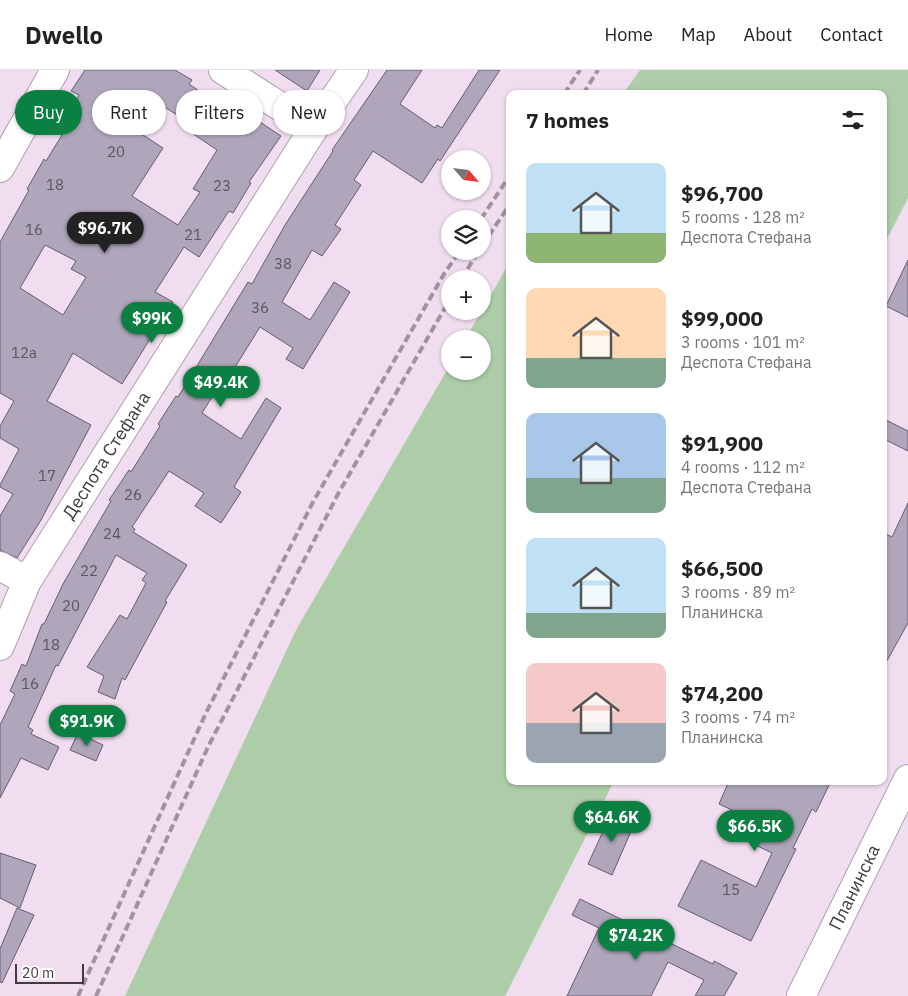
<!DOCTYPE html>
<meta charset="utf-8">
<style>
:root{--surface:#fff;--page:#f6f6f6;--text:#222;--muted:#767676;--line:#e0e0e0;--accent:#0b8043}
body{margin:0;font-family:"IBM Plex Sans",sans-serif;background:var(--page);color:var(--text);height:100vh;display:flex;flex-direction:column;font-size:19px;white-space:nowrap}
*{box-sizing:border-box;margin:0}
p{font-size:16px;color:var(--muted)}
.icon{flex:none;width:28px;height:28px;fill:none;stroke:currentColor;stroke-width:2;stroke-linecap:round;stroke-linejoin:round}
.map{position:relative;flex:1;overflow:hidden}
.panel{position:absolute;left:506px;top:20px;width:381px;height:695px;display:flex;flex-direction:column;background:var(--surface);border-radius:10px;box-shadow:0 1px 4px #0004}
.panel>*{flex:none}
.guide{position:absolute;left:15px;top:20px;width:416px;height:45px;display:flex;gap:10px}
.needle{width:32px;rotate:118deg}
.buttons{position:absolute;left:441px;top:80px;display:grid;gap:10px}
.buttons a{display:grid;place-items:center;width:50px;height:50px;border-radius:50%;background:var(--surface);box-shadow:0 1px 4px #0004;font-size:25px}
.scale{position:absolute;left:15px;bottom:12px;width:69px;box-sizing:border-box;padding-left:5px;border:2px solid #423a41;border-top:0;font-size:14px;line-height:18px;white-space:nowrap;color:#423a41;-webkit-text-stroke:4px #fff;paint-order:stroke}
.price{position:absolute;translate:-50% -42px;padding:0 11px;border-radius:18px;background:var(--accent);color:#fff;font-size:16px;line-height:32px;filter:drop-shadow(0 1px 2px #0008)}
.price::after{content:'';position:absolute;left:50%;top:30px;width:15px;height:11px;margin-left:-8px;background:inherit;clip-path:polygon(0 0,100% 0,50% 100%)}
.price.current{background:#222;color:#fff}
ul{padding:0;list-style:none}
li{display:flex;align-items:center;gap:15px;height:125px;padding:0 20px}
li span{display:grid;place-items:center;flex:none;width:140px;height:100px;border-radius:10px;color:#555}
li>.icon{margin-inline-start:auto}
span .icon{width:60px;height:60px;fill:#fffc;stroke-width:1}
li b{font-size:21px}
h2{display:flex;justify-content:space-between;align-items:center;height:60px;padding:0 20px;font-size:21px}
.pill{padding:0 18px;border-radius:22px;background:var(--surface);box-shadow:0 1px 4px #0004;font-size:18px;line-height:45px}
.pill.current{background:var(--accent);color:#fff}
header{display:flex;align-items:center;gap:30px;box-sizing:border-box;height:70px;padding:0 25px;background:var(--surface);border-bottom:1px solid var(--line)}
header strong{font-size:24px}
nav{display:flex;gap:28px;margin-inline-start:auto;font-size:18px}
.map>svg:first-child{display:block}
.green{fill:#adcda8}
.building{fill:#afa6bb;stroke:#655d70;fill-rule:evenodd}
.lines{fill:none;stroke-linecap:round;stroke-linejoin:round}
.minor-casing{stroke:#b1a0b0;stroke-width:30}
.minor{stroke:#fff;stroke-width:28}
.rail{stroke:#a0929f;stroke-width:4;stroke-dasharray:8 4;stroke-linecap:butt}
.labels{text-anchor:middle;stroke-width:4.5;stroke-linejoin:round;paint-order:stroke}
.number-label{font-size:15px;fill:#5d5560}
.street-label{font-size:18px;fill:#423a41;stroke:#fff}
</style>
<header>
<strong>Dwello</strong>
<nav><a>Home</a><a>Map</a><a>About</a><a>Contact</a></nav>
</header>
<div class="map">
<svg width="908" height="926" viewBox="0 0 908 926">
<rect width="100%" height="100%" fill="#f0ddef"/>
<path class="green" d="M640,0H908V128L884,175V24H623Z
M510,191V711H614L505,926H125L296,560L450,295V301H482V269H465L482,241Z"/>
<path class="building" d="M85,0H175L192,10L189,14L252,57L257,50L281,66L249,112L251,113L233,143L229,141L199,187L184,177L155,222L173,232L122,314L73,283L47,331L91,355L41,450L17,488L0,480V446L13,424L0,417V415L19,379L0,368V356L14,331L0,323V172L29,120L27,119L44,89L46,91L75,44L70,41L79,25L71,21ZM138,21L184,49L180,55L217,80L193,119L200,122L178,155L132,126L163,78L120,50ZM45,175L76,191L71,199L86,207L63,245L20,218Z
M275,0H320L307,21Z
M387,0H422L400,34L435,58L437,55L442,58L479,0H500L440,91L438,89L422,113L373,81L354,110L361,115L335,155L341,159L322,186L312,180L282,232L310,250L334,212L350,222L303,299L286,289L293,278L260,257L232,302L229,300L202,343L241,369L266,328L281,338L234,417L241,422L221,453L195,436L204,423L169,401L132,457L135,459L133,462L187,495L165,531L167,532L125,610L122,608L115,629L98,622L104,606L87,597L120,545L127,549L146,513L142,510L147,503L116,485L58,596L56,595L28,657L33,660L31,664L59,677L48,700L21,688L0,728V655L15,624L10,621L22,594L26,596L42,554H44L63,514L111,431L109,430L129,400L131,402L160,356L158,354L176,326L178,327L248,212L252,214L285,155L333,81L332,80Z
M908,190V247L886,236Z
M884,349L908,361V381L884,369Z
M908,433V553L884,596V463L892,467Z
M78,663L103,675L96,691L70,680Z
M729,711H831L816,742L812,739L793,778L796,779L751,871L678,836L701,790L756,817L772,783L741,768L751,749L719,734Z
M612,742L635,752L612,805L588,794Z
M0,783L36,795L20,838L0,828Z
M580,829L713,894L714,891L737,903L724,926H695L704,910L668,892L651,926H567L599,858L572,845Z
M17,838L34,845L2,913L0,912V879Z"/>
<g class="lines">
<g class="minor-casing">
<g id="minor">
<path d="M223,0L314,58"/>
<path d="M0,98L55,0"/>
<path d="M0,496L27,511"/>
<path id="s1" d="M0,576L27,511L314,58L354,0"/>
<path id="s2" d="M801,926L908,709"/>
</g>
</g>
<use href="#minor" class="minor"/>
<path class="rail" d="M564,24L580,0
M583,24L598,0
M481,149L510,105
M482,176L510,134
M461,209L479,181
M78,926L205,645L313,432L444,204L460,181
M96,926L208,677L338,424L450,229"/>
</g>
<g class="labels">
<g class="number-label">
<text x="116" y="87">20</text>
<text x="55" y="120">18</text>
<text x="222" y="121">23</text>
<text x="34" y="165">16</text>
<text x="193" y="170">21</text>
<text x="283" y="199">38</text>
<text x="260" y="243">36</text>
<text x="24" y="288">12a</text>
<text x="47" y="411">17</text>
<text x="133" y="430">26</text>
<text x="112" y="469">24</text>
<text x="89" y="506">22</text>
<text x="71" y="541">20</text>
<text x="51" y="580">18</text>
<text x="30" y="619">16</text>
<text x="731" y="825">15</text>
</g>
<g class="street-label">
<text dy="6" stroke="none"><textPath href="#s1" startOffset="219">Деспота Стефана</textPath></text>
<text dy="6" stroke="none"><textPath href="#s2" startOffset="121">Планинска</textPath></text>
</g>
</g>
</svg>
<div class="buttons">
<a><svg class="needle" viewBox="-14 -14 28 28"><path d="M0-13l5 13h-10z" fill="#e53935"/><path d="M0 13l5-13h-10z" fill="#767676"/></svg></a>
<a><svg class="icon" aria-label="layers" viewBox="0 0 24 24"><path d="M12 4l9 5-9 5-9-5zM3 14l9 5 9-5"/></svg></a>
<a>+</a>
<a>−</a>
</div>
<div class="scale">20 m</div>
<b class="price current" style="left:105px;top:184px">$96.7K</b>
<b class="price" style="left:152px;top:274px">$99K</b>
<b class="price" style="left:221px;top:338px">$49.4K</b>
<b class="price" style="left:87px;top:677px">$91.9K</b>
<b class="price" style="left:612px;top:773px">$64.6K</b>
<b class="price" style="left:755px;top:782px">$66.5K</b>
<b class="price" style="left:636px;top:891px">$74.2K</b>
<div class="guide">
<a class="pill current">Buy</a>
<a class="pill">Rent</a>
<a class="pill">Filters</a>
<a class="pill">New</a>
</div>
<section class="panel">
<h2>7 homes<svg class="icon" aria-label="filters" viewBox="0 0 24 24"><path d="M4 7h16M4 17h16"/><circle cx="9" cy="7" r="2"/><circle cx="15" cy="17" r="2"/></svg></h2>
<ul>
<li><span style="background:linear-gradient(#bfe0f5 70%,#8fb573 0)"><svg class="icon" aria-label="home" viewBox="0 0 24 24"><path d="M3 11l9-7 9 7M6 9v11h12V9"/></svg></span><div><b>$96,700</b><p>5 rooms · 128 m²</p><p>Деспота Стефана</p></div></li>
<li><span style="background:linear-gradient(#ffd9b3 70%,#7fa58c 0)"><svg class="icon" aria-label="home" viewBox="0 0 24 24"><path d="M3 11l9-7 9 7M6 9v11h12V9"/></svg></span><div><b>$99,000</b><p>3 rooms · 101 m²</p><p>Деспота Стефана</p></div></li>
<li><span style="background:linear-gradient(#a9c7e8 65%,#7fa58c 0)"><svg class="icon" aria-label="home" viewBox="0 0 24 24"><path d="M3 11l9-7 9 7M6 9v11h12V9"/></svg></span><div><b>$91,900</b><p>4 rooms · 112 m²</p><p>Деспота Стефана</p></div></li>
<li><span style="background:linear-gradient(#bfe0f5 75%,#7fa58c 0)"><svg class="icon" aria-label="home" viewBox="0 0 24 24"><path d="M3 11l9-7 9 7M6 9v11h12V9"/></svg></span><div><b>$66,500</b><p>3 rooms · 89 m²</p><p>Планинска</p></div></li>
<li><span style="background:linear-gradient(#f6c9c9 60%,#9aa5b1 0)"><svg class="icon" aria-label="home" viewBox="0 0 24 24"><path d="M3 11l9-7 9 7M6 9v11h12V9"/></svg></span><div><b>$74,200</b><p>3 rooms · 74 m²</p><p>Планинска</p></div></li>
</ul>
</section>
</div>
